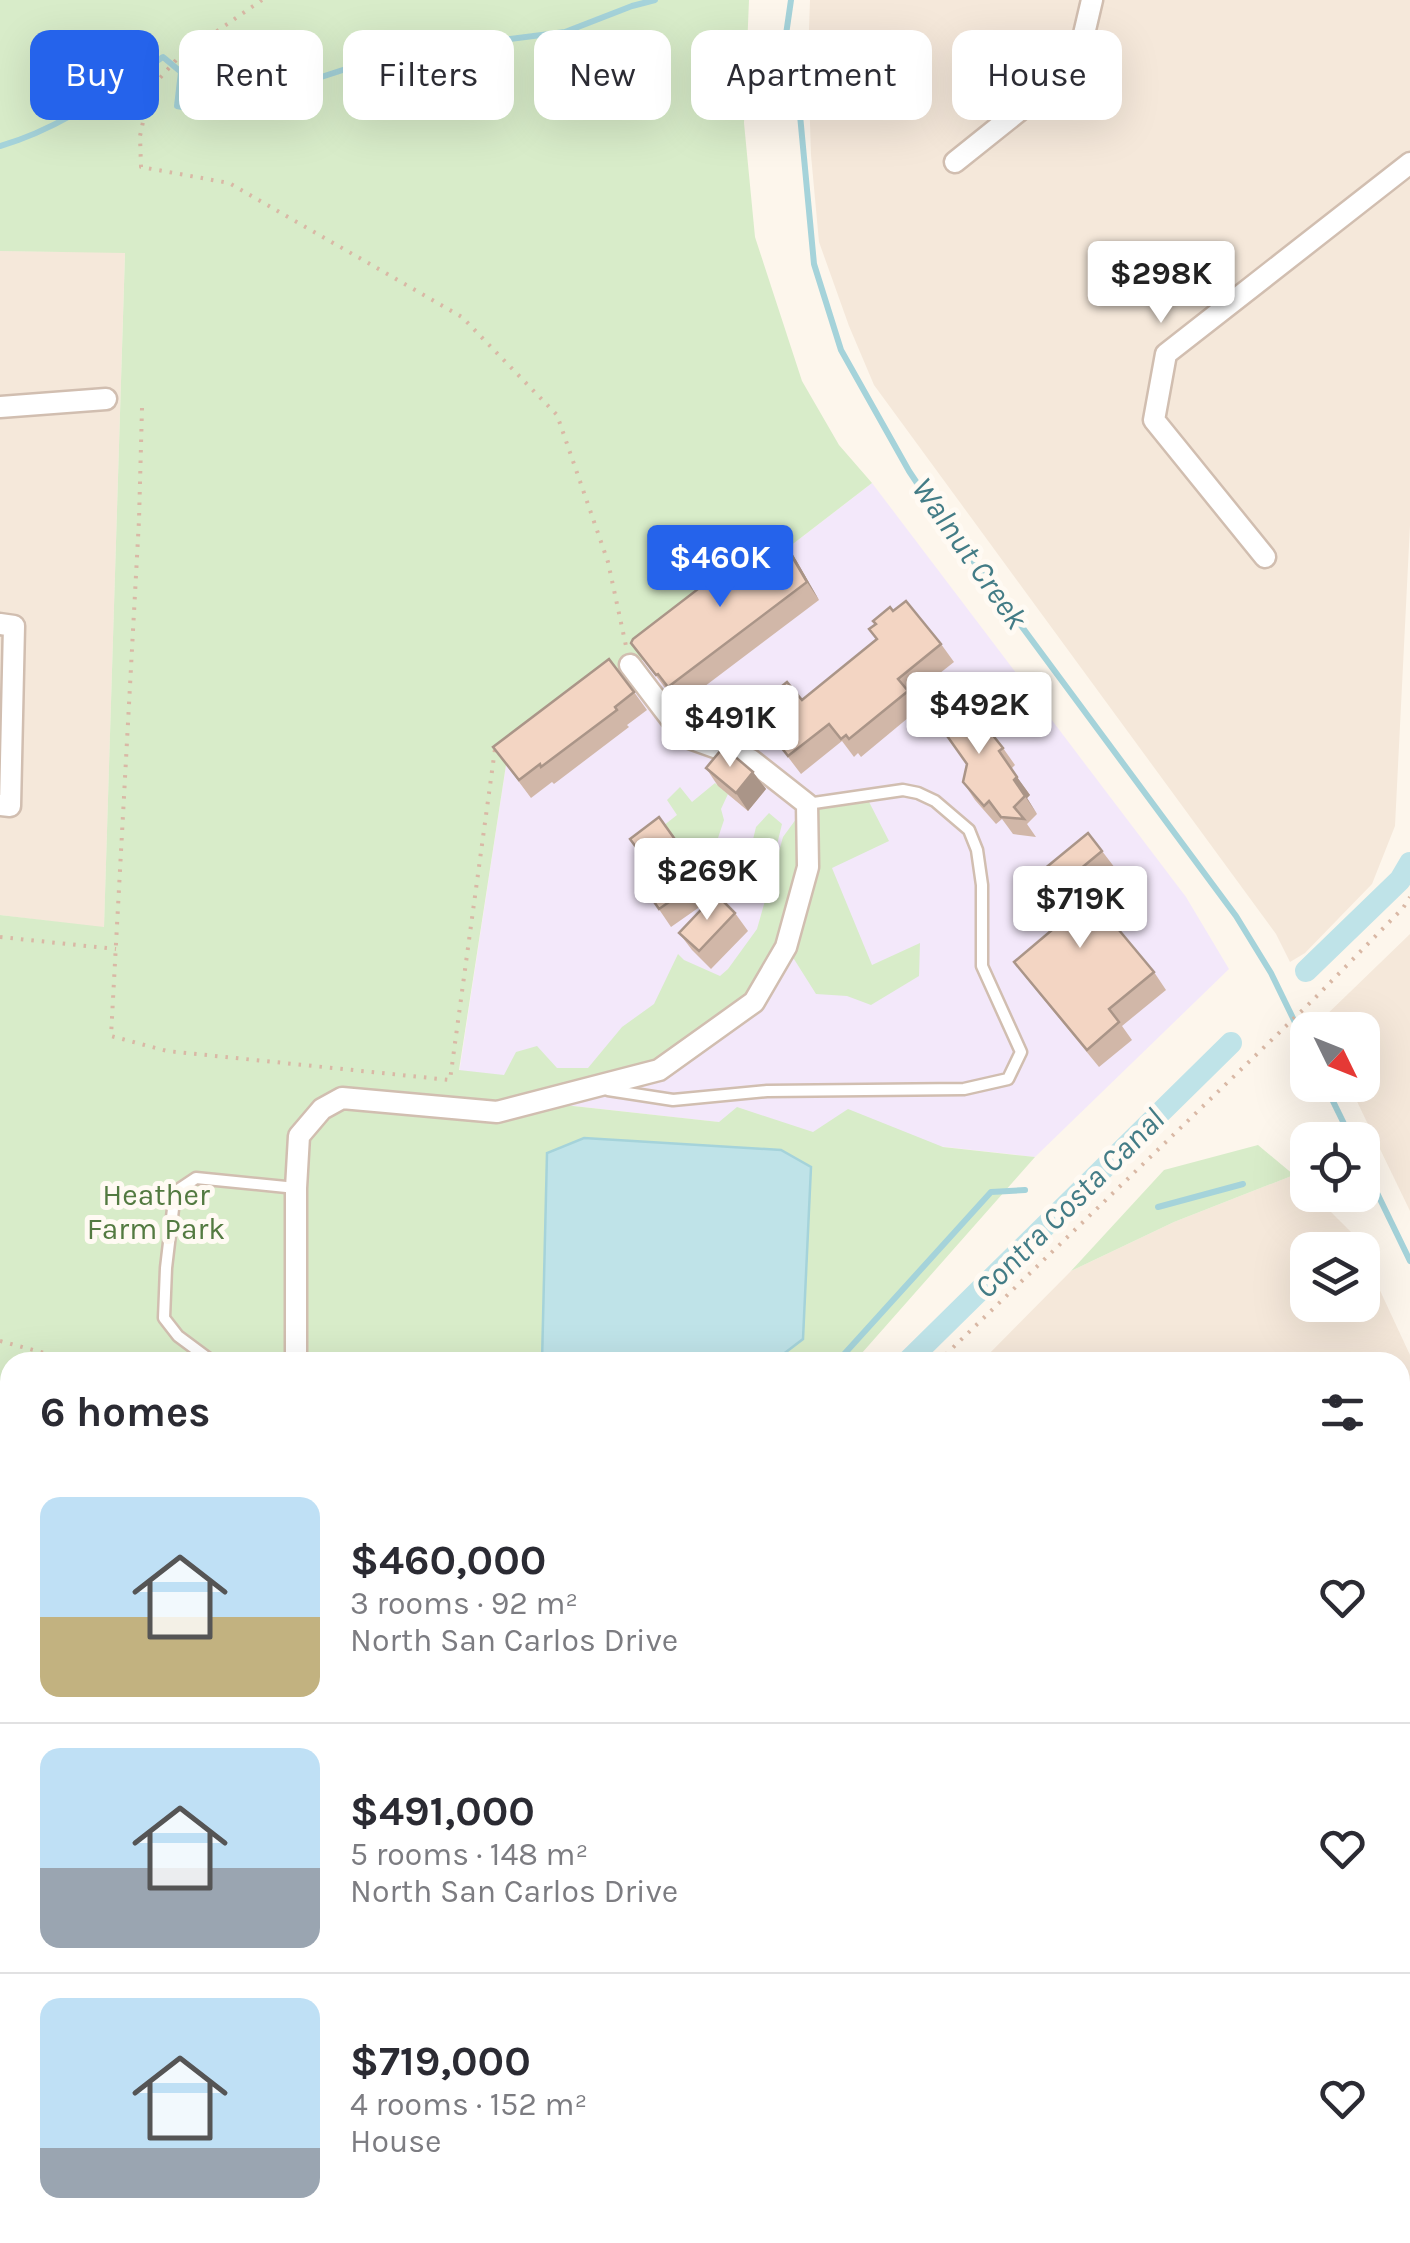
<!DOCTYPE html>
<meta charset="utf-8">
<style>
:root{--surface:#fff;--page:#f2f2f3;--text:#2b2b33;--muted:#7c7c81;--line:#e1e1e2;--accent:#2563eb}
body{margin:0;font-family:Karla,sans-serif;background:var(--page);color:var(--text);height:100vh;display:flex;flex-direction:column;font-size:38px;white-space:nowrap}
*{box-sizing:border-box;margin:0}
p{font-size:32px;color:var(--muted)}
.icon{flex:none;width:55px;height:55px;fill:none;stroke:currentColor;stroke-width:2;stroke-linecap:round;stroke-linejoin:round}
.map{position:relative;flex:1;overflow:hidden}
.details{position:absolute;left:0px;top:1352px;width:1410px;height:892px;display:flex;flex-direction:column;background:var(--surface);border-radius:30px 30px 0 0;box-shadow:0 10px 40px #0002}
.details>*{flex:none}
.top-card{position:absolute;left:30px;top:30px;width:1350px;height:90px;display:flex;gap:20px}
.needle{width:65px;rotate:133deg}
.fabs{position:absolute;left:1290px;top:1012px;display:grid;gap:20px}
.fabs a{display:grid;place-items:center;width:90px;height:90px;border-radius:20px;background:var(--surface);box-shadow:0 10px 40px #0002;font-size:50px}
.price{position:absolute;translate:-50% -85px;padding:0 22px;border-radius:10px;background:#fff;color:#222;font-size:32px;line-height:65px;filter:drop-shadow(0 2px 5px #0008)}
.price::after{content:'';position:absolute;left:50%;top:60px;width:30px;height:22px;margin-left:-15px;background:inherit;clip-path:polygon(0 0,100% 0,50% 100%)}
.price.on{background:var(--accent);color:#fff}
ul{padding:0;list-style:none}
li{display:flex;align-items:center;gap:30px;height:250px;padding:0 40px}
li+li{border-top:2px solid var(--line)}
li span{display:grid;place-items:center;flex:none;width:280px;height:200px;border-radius:20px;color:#555}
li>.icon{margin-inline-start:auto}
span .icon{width:120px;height:120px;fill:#fffc;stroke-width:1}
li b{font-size:42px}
h2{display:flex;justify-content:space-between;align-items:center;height:120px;padding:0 40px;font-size:42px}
.chip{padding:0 35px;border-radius:20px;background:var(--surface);box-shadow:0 10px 40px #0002;font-size:35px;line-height:90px}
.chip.on{background:var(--accent);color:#fff}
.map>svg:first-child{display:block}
.residential{fill:#f5e8da}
.education{fill:#f3e8fa}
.green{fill:#d8ecc9}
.water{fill:#bfe3e8;stroke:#a5d3da;stroke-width:2.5}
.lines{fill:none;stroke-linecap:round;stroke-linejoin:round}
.stream{stroke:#a5d3da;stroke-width:6}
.canal{stroke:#bfe3e8;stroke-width:22}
.lane-casing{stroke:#d1beb0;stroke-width:15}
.street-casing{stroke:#d1beb0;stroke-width:25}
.path{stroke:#d9b8a5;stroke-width:4;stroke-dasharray:2.5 8;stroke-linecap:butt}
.lane{stroke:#fff;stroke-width:10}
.street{stroke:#fff;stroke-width:20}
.wall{fill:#d1b7a8}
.shaded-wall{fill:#aa9588}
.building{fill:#f3d5c3;stroke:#aa9588;stroke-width:2.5}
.labels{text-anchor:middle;stroke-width:10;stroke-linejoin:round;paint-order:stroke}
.park-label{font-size:30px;fill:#537a41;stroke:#fffaf3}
.water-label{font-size:32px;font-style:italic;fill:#437c86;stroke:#fffaf3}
</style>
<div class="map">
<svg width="1410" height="2243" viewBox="0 0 1410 2243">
<rect width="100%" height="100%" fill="#fdf6ec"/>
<path class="residential" d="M810,0H1410V525L1395,826L1372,884L1305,953L1290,962L1276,934L874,385L849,326L819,242L811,155L808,60Z
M0,251L125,252L104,928L0,915Z
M1410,934V1211L1349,1085H1362V1030H1323L1319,1022Z
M1294,1175L1307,1189L1308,1195H1314L1353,1234L1360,1250H1308V1305H1362L1363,1254L1410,1355V2243H702L704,2235H1400V1362H981L1071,1271L1174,1222Z"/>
<path class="education" d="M872,483L1186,897L1229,969L1035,1157L456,1093L506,765Z"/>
<path class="green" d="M0,0H749L744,123L755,237L802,381L839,445L872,483L506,765L459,1070L504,1075L516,1052L537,1046L557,1068H588L622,1027L654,1004L678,954L684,960L720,976L728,969L757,929L783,837L807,804L865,794L889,841L832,868L872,965L920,943L919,976L871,1005L847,996L816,994L787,948L754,1002L659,1070L559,1097L564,1105L719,1122L737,1107L813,1132L848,1109L943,1147L1035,1157L854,1362H10V2235H611L609,2243H0V915L104,927L125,253L0,251Z
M715,783L728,794L721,809L724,820L716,844L694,864L663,826L677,815L667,800L680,787L692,802Z
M769,813L782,824L766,890L757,888V882L742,860L750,852L756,827Z
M1258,1145L1294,1175L1174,1222L1071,1271L1164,1170Z"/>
<path class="water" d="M584,1138L781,1150L811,1167L803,1339L773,1362H542L547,1153Z
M0,1567L10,1575V1771H0Z"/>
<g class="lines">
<path class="stream" d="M791,0L781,69L800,115L814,264L841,350L909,471L931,504L1236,916L1271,973L1308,1049
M0,146C60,129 111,91 163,57L181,72L177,106L219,114L242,95L312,80L392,54L565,32L632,6L655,0
M1325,1085L1352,1140
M1362,1162L1410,1261
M1158,1207L1243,1184
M837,1362L991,1192L1025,1190"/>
<path class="canal" d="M1306,971L1400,880L1410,863
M907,1362L1231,1043
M0,1534L10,1538
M639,2243L642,2235"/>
<g class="lane-casing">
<path id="lane" d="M608,1090L673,1100L767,1091L964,1089L1008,1079L1021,1052L982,966V885L977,850L969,830L935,801L918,793L903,790L807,804
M213,1362L178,1336L164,1318L166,1268L175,1192L196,1178L296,1188"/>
</g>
<g class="street-casing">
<path id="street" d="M955,162L1050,86L1080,51L1092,0
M0,407L106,399
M1265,557L1154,420L1166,354L1410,163
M0,624L14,626L10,806L0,805
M296,1362V1188L299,1136L322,1109L342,1098L497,1112L659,1070L754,1002L786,947L808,867L807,804L751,760L684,736L630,665
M1400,1709L1410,1637
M1400,1811L1410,1812
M0,1970L10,1973
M1400,2081L1410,2082
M702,2243L704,2235
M970,2243L974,2235
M1348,2243L1349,2235"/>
</g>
<path class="path" d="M262,0L178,58L150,89L140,136L141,167L229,183L462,317L557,415L608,562L626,646
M142,408L139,520L111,1036L167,1051L450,1080L495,749
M0,937L116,949
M0,1341L78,1362
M938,1362L1313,1000L1403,908L1410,897
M0,1454L10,1461
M0,1554L10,1559
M0,1834L10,1844
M0,1937L10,1940
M0,1994L10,1997
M596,2243L598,2235
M662,2243L664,2235"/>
<use href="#lane" class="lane"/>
<use href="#street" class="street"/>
</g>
<path class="wall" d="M788,546L819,600L680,705L670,692L669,693L631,643Z
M893,611L941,644L954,662L911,696L920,708L861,757L858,753L854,757L842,741L801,774L752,710L802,700L876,639L869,629Z
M634,692L647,710L627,725L629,727L554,784L552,782L531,798L493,747Z
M984,732L1003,748L1015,765L1011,769L1030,795L1027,798L1037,814L1027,824L1036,837L1013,834L1002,819L996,824L975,800L963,782Z
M706,768L753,772L766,789L748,811L718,786Z
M630,839L719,867L732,885L717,895L735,913L748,931L711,969L692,950L679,933L711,899L671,927L648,893L662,882Z
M1102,851L1115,868L1087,891L1154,972L1166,990L1122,1026L1132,1040L1099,1067L1027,979L1014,962L1058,925L1026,884Z"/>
<path class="shaded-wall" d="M776,529L788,546L819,600L807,582Z
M753,772L766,789L748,811L736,793Z
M1017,777L1030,795L1027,798L1037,814L1014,780Z"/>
<path class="building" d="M776,529L807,582L668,687L658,674L656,675L631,643L633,639Z
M906,601L941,644L898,679L908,691L849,739L846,735L841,739L829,724L788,756L752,710L787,682L802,700L877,639L869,629L876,624L873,621L890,607L893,611Z
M609,659L634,692L615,707L617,710L541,767L540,764L519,780L493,747Z
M953,689L984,732L987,728L1003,748L999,751L1017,777L1014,780L1025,796L1014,807L1024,819L1001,817L989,801L984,806L963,782L967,764L928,709Z
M721,750L732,754L753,772L736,793L706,768Z
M659,817L689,859L692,857L719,867L659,909L648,893L662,882L630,839Z
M1088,833L1102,851L1073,875L1154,972L1109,1009L1119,1022L1087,1050L1014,962L1059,924L1026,884Z
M716,894L735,913L699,951L679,933Z"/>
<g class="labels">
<g class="park-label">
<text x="156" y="1205">Heather<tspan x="156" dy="34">Farm Park</tspan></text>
</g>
<g class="water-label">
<text transform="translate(970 553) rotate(55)" y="11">Walnut Creek</text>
<text transform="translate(1069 1203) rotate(-45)" y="11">Contra Costa Canal</text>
</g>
</g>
</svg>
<div class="fabs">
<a><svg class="needle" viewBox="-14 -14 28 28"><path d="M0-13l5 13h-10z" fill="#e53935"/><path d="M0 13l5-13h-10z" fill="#7c7c81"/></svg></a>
<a><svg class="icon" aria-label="locate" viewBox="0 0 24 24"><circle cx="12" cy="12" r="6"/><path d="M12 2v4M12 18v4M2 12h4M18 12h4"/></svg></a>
<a><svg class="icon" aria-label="layers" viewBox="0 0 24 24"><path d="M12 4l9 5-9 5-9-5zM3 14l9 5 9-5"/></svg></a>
</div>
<b class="price" style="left:1161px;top:326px">$298K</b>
<b class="price on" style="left:720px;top:610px">$460K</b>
<b class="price" style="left:979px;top:757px">$492K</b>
<b class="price" style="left:730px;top:770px">$491K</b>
<b class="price" style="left:707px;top:923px">$269K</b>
<b class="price" style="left:1080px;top:951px">$719K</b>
<div class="top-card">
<a class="chip on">Buy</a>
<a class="chip">Rent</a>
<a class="chip">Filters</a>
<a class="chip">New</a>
<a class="chip">Apartment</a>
<a class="chip">House</a>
</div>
<section class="details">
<h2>6 homes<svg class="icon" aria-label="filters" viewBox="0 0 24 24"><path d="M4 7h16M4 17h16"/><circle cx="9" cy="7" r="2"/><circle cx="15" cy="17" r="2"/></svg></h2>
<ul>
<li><span style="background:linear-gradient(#bfe0f5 60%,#c2b280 0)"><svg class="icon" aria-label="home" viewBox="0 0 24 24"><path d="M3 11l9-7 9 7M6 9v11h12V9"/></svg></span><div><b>$460,000</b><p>3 rooms · 92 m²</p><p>North San Carlos Drive</p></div><svg class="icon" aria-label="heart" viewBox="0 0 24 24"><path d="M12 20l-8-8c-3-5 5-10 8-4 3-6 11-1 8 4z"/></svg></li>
<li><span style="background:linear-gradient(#bfe0f5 60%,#9aa5b1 0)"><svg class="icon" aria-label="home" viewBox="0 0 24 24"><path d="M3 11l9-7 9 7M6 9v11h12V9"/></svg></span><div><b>$491,000</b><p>5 rooms · 148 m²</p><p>North San Carlos Drive</p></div><svg class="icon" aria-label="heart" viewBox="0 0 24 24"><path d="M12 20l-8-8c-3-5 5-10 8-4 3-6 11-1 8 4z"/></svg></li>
<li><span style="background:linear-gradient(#bfe0f5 75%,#9aa5b1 0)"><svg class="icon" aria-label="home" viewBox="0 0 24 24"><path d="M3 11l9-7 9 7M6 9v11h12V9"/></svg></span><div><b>$719,000</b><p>4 rooms · 152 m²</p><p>House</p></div><svg class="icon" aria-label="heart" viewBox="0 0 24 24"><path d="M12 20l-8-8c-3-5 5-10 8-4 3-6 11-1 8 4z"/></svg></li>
</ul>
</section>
</div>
